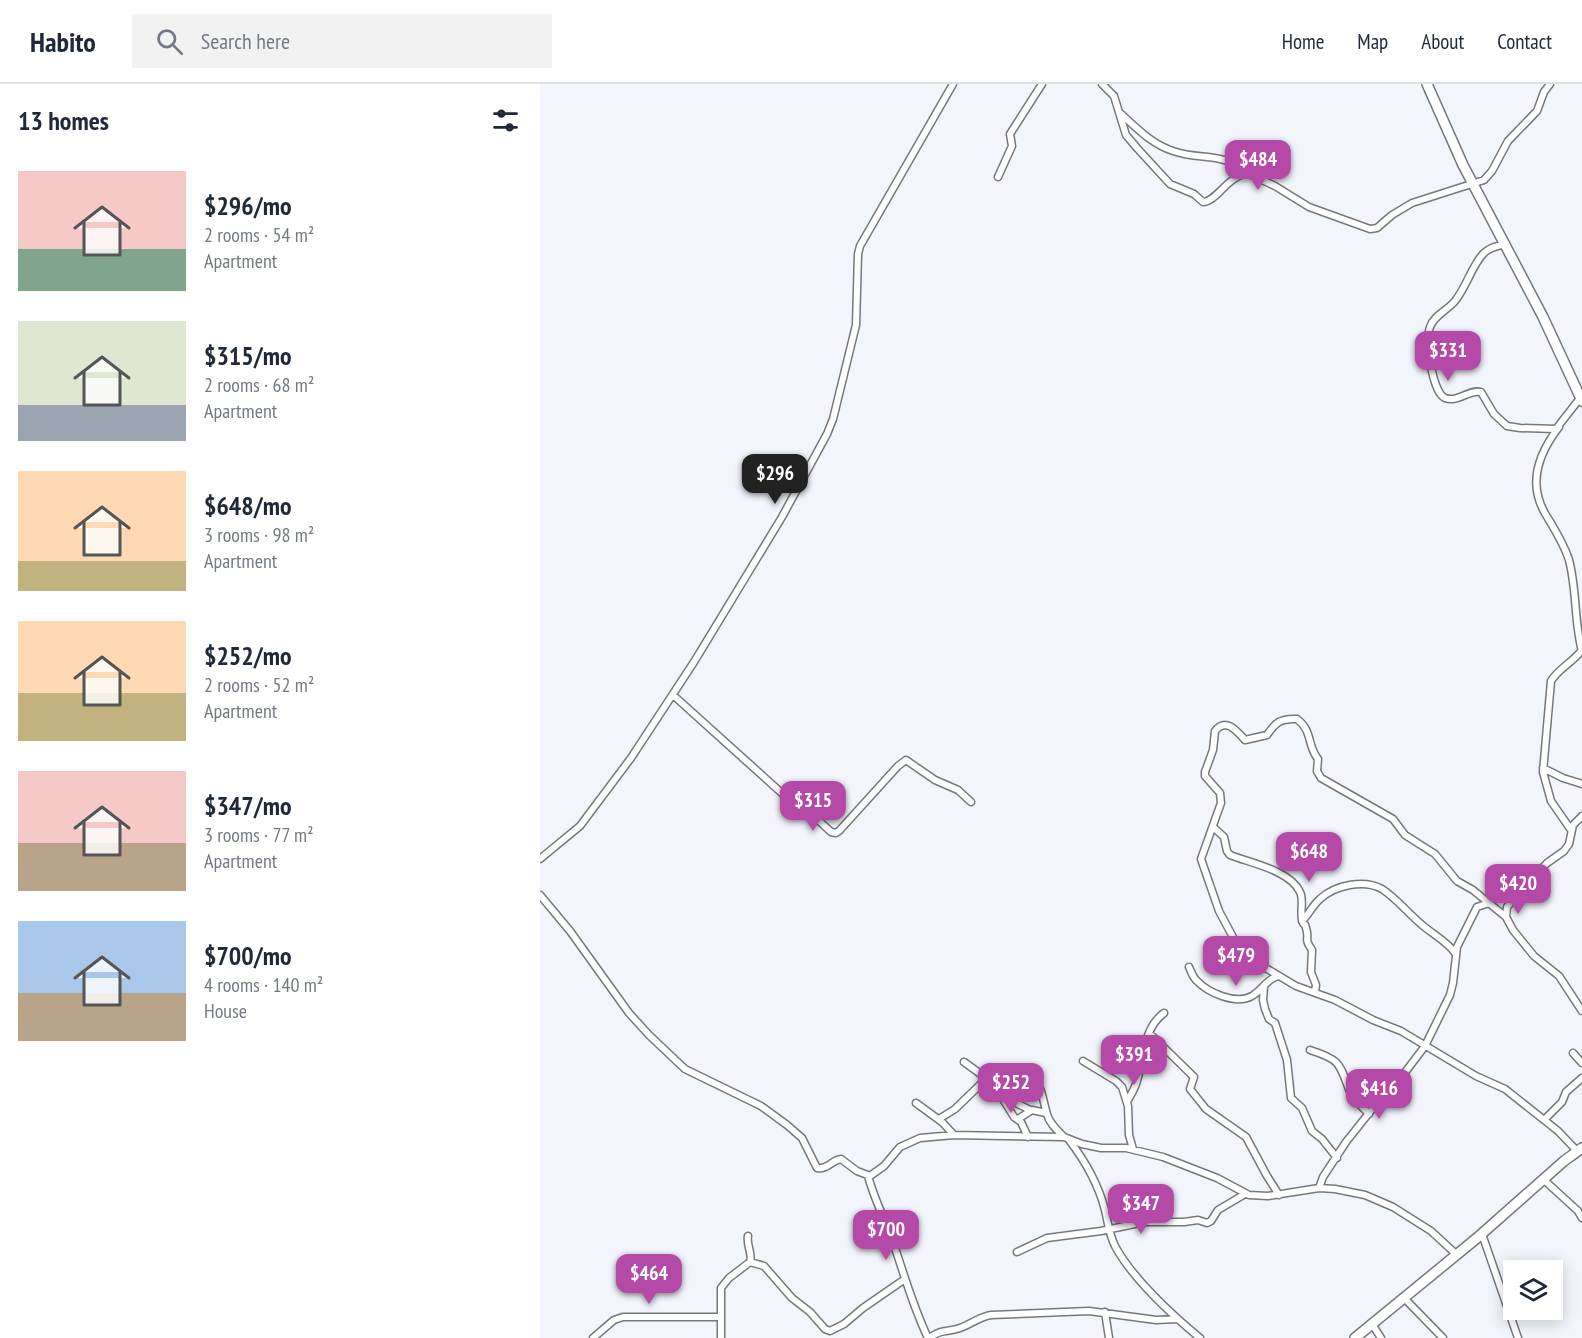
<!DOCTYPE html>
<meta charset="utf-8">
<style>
:root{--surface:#fff;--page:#f2f2f3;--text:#1f2937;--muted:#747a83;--line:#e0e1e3;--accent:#b549a8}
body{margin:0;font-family:"PT Sans Narrow",sans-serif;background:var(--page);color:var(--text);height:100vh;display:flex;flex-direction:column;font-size:22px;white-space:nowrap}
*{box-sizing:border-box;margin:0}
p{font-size:20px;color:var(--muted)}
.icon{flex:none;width:33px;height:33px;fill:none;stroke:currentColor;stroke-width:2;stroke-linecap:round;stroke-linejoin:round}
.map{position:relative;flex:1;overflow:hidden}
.side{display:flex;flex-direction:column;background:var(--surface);width:540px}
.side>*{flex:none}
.controls{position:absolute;left:963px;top:1176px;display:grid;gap:12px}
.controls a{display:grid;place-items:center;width:60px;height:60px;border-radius:0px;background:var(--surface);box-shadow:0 3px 15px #0003;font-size:30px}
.price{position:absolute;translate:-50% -51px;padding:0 14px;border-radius:12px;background:var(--accent);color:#fff;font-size:20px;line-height:39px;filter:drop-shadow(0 2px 3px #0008)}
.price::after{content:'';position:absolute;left:50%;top:36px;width:18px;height:14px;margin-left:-9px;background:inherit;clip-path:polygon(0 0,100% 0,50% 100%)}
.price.active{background:#222;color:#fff}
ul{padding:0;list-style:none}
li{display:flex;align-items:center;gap:18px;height:150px;padding:0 18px}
li span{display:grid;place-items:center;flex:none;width:168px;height:120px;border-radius:0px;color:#555}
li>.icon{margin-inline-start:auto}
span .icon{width:72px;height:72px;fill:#fffc;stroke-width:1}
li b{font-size:26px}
h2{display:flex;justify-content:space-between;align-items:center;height:72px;padding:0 18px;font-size:26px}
header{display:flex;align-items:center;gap:36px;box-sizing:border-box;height:84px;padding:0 30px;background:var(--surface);border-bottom:2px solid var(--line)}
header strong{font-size:28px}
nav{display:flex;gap:33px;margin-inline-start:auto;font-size:21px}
.search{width:420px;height:54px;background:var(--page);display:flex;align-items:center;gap:15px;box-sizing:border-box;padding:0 21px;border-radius:0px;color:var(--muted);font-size:22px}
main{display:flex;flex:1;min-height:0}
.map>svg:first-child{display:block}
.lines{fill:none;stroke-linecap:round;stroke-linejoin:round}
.street-casing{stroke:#76787e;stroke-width:9}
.secondary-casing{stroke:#76787e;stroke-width:12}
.street{stroke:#fff;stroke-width:6}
.secondary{stroke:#fff;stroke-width:9}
</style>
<header>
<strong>Habito</strong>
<div class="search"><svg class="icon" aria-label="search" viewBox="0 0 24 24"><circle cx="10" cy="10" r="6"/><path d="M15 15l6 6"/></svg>Search here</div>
<nav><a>Home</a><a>Map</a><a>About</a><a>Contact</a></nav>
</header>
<main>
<section class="side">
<h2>13 homes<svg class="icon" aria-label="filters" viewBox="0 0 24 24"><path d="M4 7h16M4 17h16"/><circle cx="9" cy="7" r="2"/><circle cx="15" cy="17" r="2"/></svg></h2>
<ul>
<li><span style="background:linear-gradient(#f6c9c9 65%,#7fa58c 0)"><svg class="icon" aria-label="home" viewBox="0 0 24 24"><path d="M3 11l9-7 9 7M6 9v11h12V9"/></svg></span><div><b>$296/mo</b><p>2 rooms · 54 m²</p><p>Apartment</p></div></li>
<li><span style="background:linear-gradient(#dfe7d0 70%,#9aa5b1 0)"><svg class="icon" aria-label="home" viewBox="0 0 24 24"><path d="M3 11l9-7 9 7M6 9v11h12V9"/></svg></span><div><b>$315/mo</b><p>2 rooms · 68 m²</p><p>Apartment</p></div></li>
<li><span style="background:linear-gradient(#ffd9b3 75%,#c2b280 0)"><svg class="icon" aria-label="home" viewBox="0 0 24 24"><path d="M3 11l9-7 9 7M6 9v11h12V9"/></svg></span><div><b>$648/mo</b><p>3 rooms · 98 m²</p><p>Apartment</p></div></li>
<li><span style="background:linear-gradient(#ffd9b3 60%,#c2b280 0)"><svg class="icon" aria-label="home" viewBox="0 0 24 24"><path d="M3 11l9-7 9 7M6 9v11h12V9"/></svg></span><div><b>$252/mo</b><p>2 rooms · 52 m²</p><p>Apartment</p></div></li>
<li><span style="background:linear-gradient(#f6c9c9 60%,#b9a48a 0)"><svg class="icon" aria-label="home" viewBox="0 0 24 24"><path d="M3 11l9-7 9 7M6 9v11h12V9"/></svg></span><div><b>$347/mo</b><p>3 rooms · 77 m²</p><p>Apartment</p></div></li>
<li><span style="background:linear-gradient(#a9c7e8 60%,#b9a48a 0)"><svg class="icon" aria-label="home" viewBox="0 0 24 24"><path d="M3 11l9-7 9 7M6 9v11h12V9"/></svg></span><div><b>$700/mo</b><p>4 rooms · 140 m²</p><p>House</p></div></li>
</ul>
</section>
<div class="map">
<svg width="1042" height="1254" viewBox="0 0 1042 1254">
<rect width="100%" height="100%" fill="#f3f5fc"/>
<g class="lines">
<g class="street-casing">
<path id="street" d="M562,0L574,12L586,51L597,64L630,100L654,110L663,118C676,118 687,93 707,89L735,102L769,123L830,145L837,144L852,131L872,119L944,96L952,87L968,57L997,27L1004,8L1010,0
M580,29C597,44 611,60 633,67C662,77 682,67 707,89
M458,93L472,62L470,50L502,0
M966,160C958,162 950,163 944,169C932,181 927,202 915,217C908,226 894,231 890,243C885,256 892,308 905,314C918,319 929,305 941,308L954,330L967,342L980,344L1016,345L1041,313
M1019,343C998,370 987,400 1006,431C1015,446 1024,460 1029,476C1037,506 1034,538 1042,567
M133,611L245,712L261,720L291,748L296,749L299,747L358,682L366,676L395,696L418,706L431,718
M1003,684L1023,694L1042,700
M1042,732L1033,741L1029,760L1024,767L1007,779L983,804L967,823L966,833L973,846L994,872L1019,892L1042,927
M673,743L684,753L687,767L690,771C710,779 750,786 760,808C764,816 760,827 762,836C765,845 764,836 766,844C770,856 763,853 772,866L771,888L776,901L775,908
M1031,746L1011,717L1003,688L1011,597C1018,585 1033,578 1042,566
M0,775L40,742L91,674L154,578L242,433L287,350L293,335L316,241L318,170L320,162L413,0
M0,811L30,847L89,929L109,951L145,985L221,1022L247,1041L262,1054L277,1084C287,1086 292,1076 301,1075L317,1087L330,1092L344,1082L360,1063L380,1054L414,1051L524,1053L542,1060L561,1064H586L623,1073L677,1094L709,1111L728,1112L779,1104L795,1105L825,1111L853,1123L891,1147L917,1171
M966,833L933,806L917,797L895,770L865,751L853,735L781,694L777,687L778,675C767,662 773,647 757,635C740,634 735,639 727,651L705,656C697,647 686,633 675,647L673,666L665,688V692L680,709L681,719L661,775L679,827L702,870L756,902L795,916L833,936L861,947L936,992L965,1005L1018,1047L1038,1068
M762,837C769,830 773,821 780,815C795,801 824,795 842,805C856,814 868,829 881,840C892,850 907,857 916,870
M649,883C651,887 652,892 656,896C668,909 696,921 712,912C722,906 727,895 738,892
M724,903L723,916L725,925L729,935L735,939L747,976L751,1014L762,1024L772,1047L782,1055L797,1074
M609,949L654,993L650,1005L666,1025L706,1053L727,1092L739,1111
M770,966C801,976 799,979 810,1008C813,1016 823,1023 829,1030
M1033,969L1042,979
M543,977L576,997L582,1003L588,1022L589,1051L593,1065
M424,978L442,991L461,1012L474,1033L481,1038L488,1053
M481,985C504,999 500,1007 507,1030C509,1039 517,1046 524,1053
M457,1007L463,1005L478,1020L490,1026
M587,1018C590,1012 594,1006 596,1000C604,977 602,945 624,929
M376,1019L402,1038L414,1051
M399,1035L415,1025L446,995
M478,1035L492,1026L506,1029
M1004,1036L1022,1018L1026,1008L1042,994
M529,1056C546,1078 558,1099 565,1126C568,1139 569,1150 575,1162C592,1194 632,1231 660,1254
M328,1092C334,1115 345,1135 353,1158C364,1190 373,1223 388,1254
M1004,1096L1038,1127L1042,1134
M779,1104L783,1093L806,1058L833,1024L860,995L885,962L910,911L913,899L917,863L937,823L949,819
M942,1150L978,1254
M477,1168L507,1154L561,1147L604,1138H644L658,1136L667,1139L671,1137L678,1126L705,1110
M210,1178L224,1182L252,1214L270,1228L285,1245L290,1247L304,1240L323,1224L365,1195
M865,1215L903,1254
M565,1228L569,1254
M832,1240L841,1254
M53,1254L74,1236L83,1233H180
M181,1254V1204L189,1194L210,1178C213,1170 206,1161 208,1152
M389,1254C404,1244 406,1249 420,1244C431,1240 439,1233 451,1231L549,1227L616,1236L637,1235"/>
</g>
<g class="secondary-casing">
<path id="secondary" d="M887,0L923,81L1003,233L1042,317
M815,1254L937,1154L1024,1077L1042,1064"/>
</g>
<use href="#street" class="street"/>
<use href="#secondary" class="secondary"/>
</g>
</svg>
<div class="controls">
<a><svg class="icon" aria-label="layers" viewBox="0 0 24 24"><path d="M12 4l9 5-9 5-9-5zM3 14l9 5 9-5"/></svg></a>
</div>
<b class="price" style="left:718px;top:107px">$484</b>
<b class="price" style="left:908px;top:298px">$331</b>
<b class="price active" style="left:235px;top:421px">$296</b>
<b class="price" style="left:273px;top:748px">$315</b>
<b class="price" style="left:769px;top:799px">$648</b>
<b class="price" style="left:978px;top:831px">$420</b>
<b class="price" style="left:696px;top:903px">$479</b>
<b class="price" style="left:594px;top:1002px">$391</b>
<b class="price" style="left:471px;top:1030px">$252</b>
<b class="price" style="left:839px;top:1036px">$416</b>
<b class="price" style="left:601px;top:1151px">$347</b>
<b class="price" style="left:346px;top:1177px">$700</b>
<b class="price" style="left:109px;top:1221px">$464</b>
</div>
</main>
